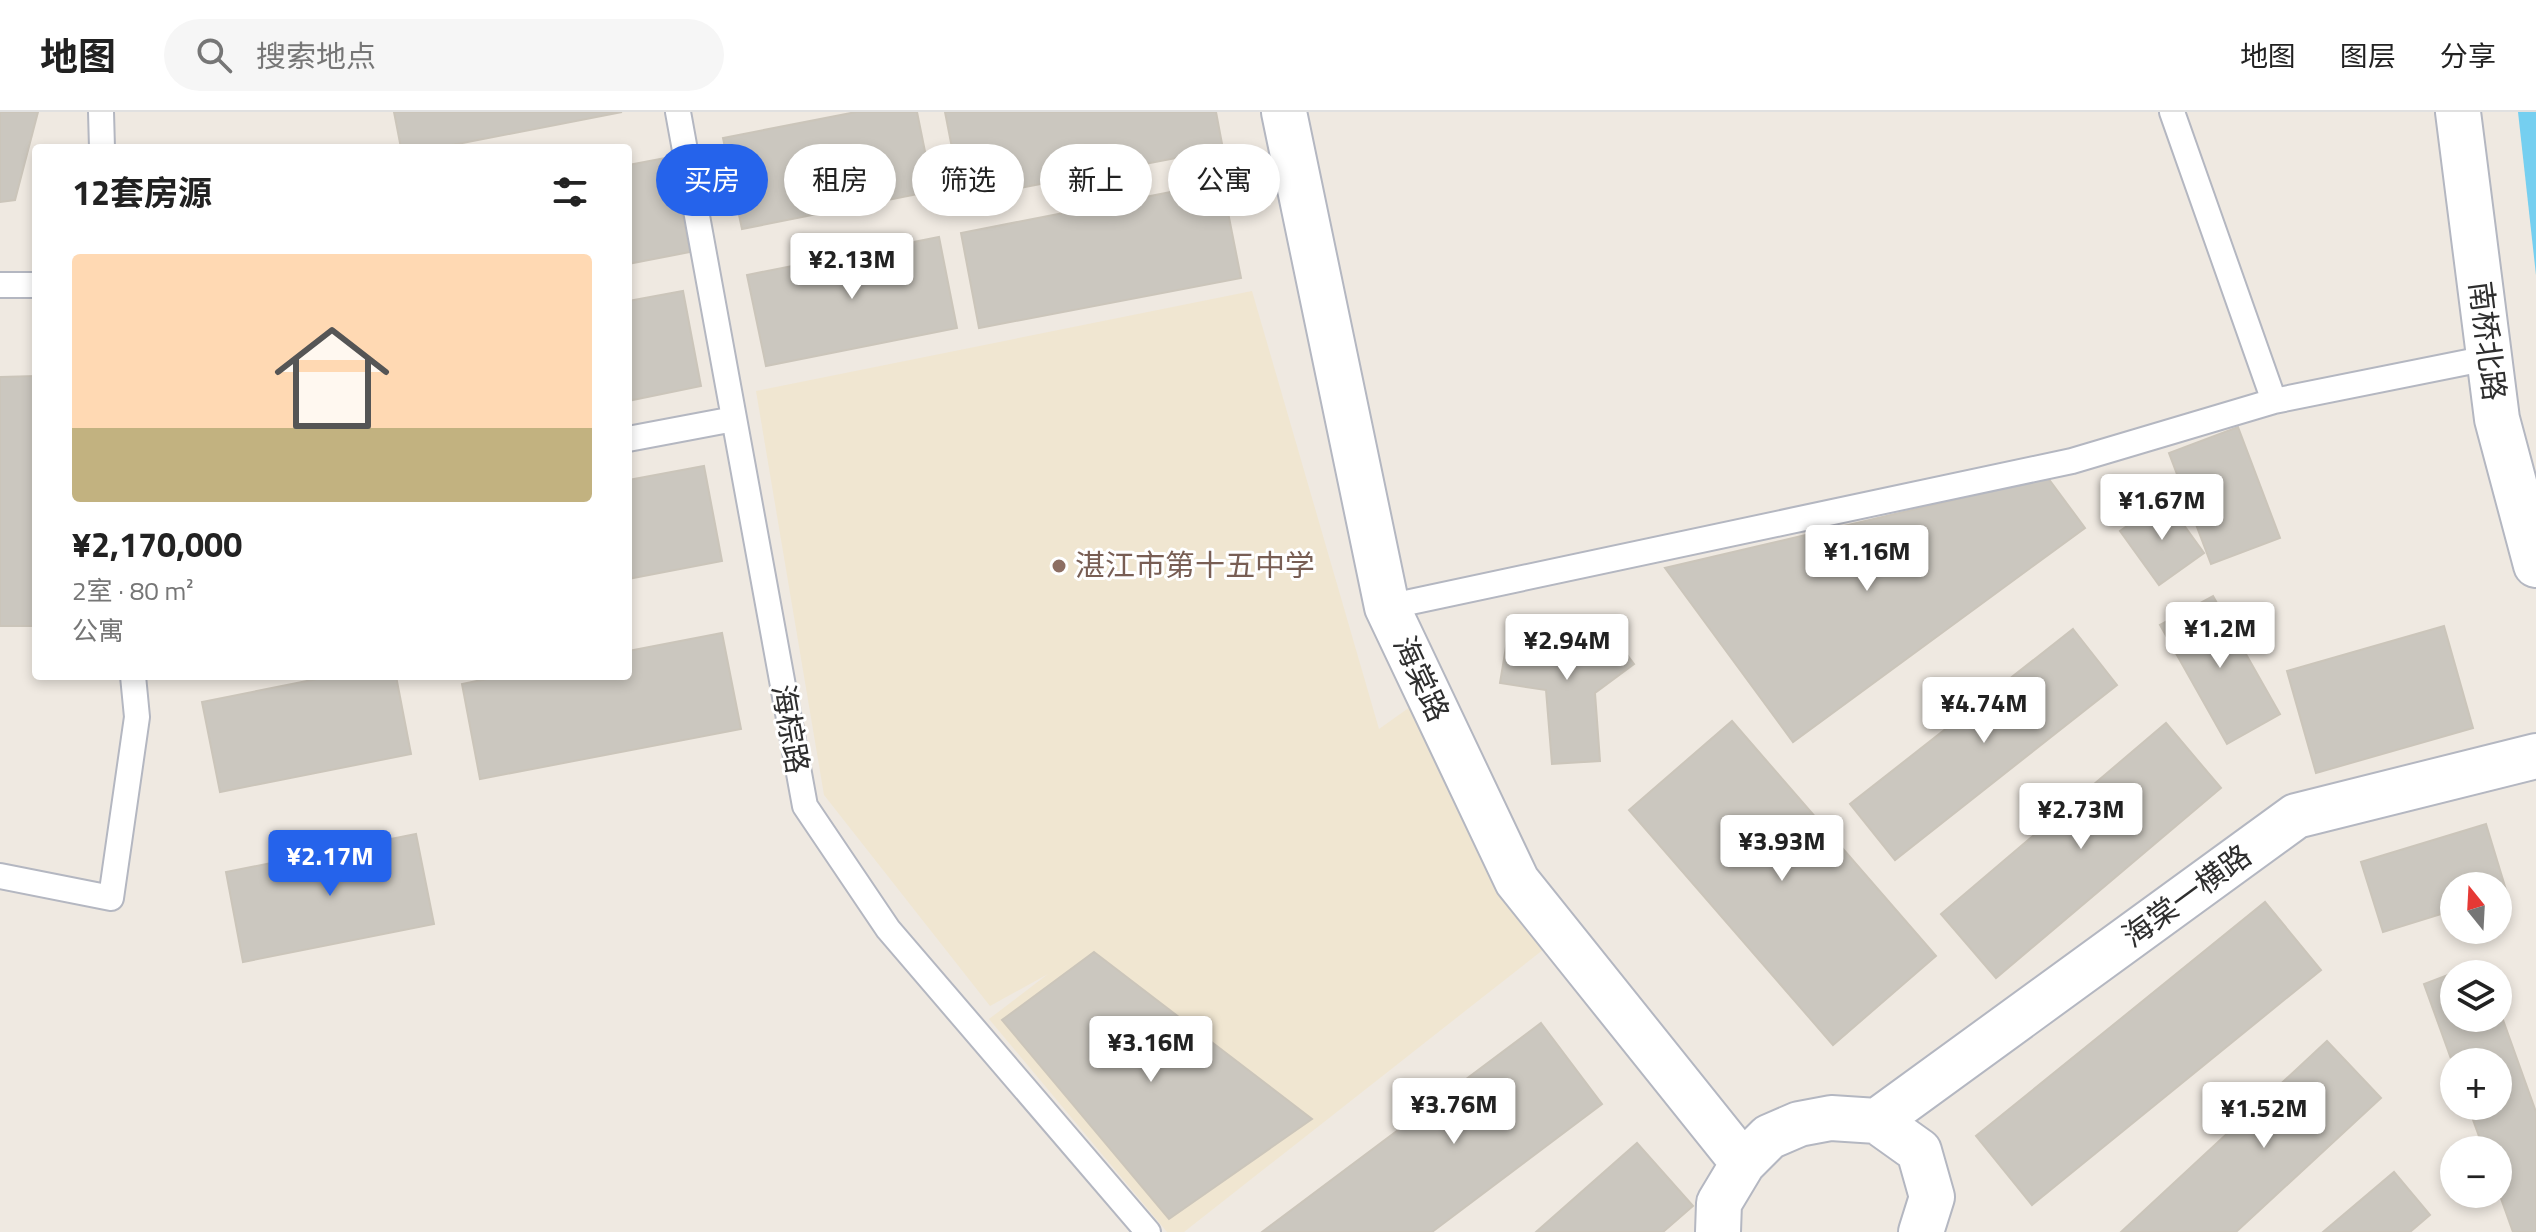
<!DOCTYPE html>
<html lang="zh">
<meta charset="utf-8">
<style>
:root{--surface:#fff;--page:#f6f6f6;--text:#222;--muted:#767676;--line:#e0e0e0;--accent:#2563eb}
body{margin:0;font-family:"Titillium Web","Noto Sans SC",sans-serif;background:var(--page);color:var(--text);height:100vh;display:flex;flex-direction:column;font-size:30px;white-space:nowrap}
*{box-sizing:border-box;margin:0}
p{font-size:26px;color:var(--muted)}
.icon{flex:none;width:44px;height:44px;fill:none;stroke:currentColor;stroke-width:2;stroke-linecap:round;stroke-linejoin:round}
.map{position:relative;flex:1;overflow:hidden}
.side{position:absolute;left:32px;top:32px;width:600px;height:536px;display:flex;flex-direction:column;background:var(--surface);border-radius:8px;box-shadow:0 4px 12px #0003}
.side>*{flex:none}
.guide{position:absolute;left:656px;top:32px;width:760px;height:72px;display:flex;gap:16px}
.needle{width:52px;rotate:342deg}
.buttons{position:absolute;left:2440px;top:760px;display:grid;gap:16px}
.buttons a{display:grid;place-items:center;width:72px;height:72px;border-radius:50%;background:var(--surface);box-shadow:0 4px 12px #0003;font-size:40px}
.price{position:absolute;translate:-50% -68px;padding:0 18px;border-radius:8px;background:#fff;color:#222;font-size:26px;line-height:52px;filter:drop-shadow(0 2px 4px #0008)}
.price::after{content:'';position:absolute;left:50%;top:48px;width:24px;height:18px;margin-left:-12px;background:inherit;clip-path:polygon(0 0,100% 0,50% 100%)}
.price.active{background:var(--accent);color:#fff}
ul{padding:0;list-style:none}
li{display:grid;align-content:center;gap:16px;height:424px;padding:0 40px}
li span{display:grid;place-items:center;height:248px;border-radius:8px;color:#555}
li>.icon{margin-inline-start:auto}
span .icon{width:144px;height:144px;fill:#fffc;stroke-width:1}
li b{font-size:34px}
h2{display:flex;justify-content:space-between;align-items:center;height:96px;padding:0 40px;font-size:34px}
.tag{padding:0 28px;border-radius:36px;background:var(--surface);box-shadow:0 4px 12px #0003;font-size:28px;line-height:72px}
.tag.active{background:var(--accent);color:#fff}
header{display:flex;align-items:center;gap:48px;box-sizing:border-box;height:112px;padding:0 40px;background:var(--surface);border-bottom:2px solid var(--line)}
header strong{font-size:38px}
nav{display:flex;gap:44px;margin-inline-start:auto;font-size:28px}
.search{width:560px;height:72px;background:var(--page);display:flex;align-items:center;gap:20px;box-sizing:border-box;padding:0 28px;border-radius:44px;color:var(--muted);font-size:30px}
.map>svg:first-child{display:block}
.education{fill:#f0e6d1}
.water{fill:#75cff0}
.building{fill:#cbc7bf;stroke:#cbc5ba;stroke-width:2}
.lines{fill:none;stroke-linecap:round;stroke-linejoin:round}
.lane-casing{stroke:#b4b7c1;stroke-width:28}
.street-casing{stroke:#b4b7c1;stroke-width:48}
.secondary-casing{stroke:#b4b7c1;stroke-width:48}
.lane{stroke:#fff;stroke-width:24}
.street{stroke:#fff;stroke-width:44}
.secondary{stroke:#fff;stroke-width:44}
.education-dot{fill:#8d6e63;stroke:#fff;stroke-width:3}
.labels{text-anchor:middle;stroke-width:6;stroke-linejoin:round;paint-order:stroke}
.street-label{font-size:30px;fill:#2e2e2e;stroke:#fff}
.education-label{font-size:30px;fill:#785e54;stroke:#fff;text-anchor:start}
</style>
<header>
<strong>地图</strong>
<div class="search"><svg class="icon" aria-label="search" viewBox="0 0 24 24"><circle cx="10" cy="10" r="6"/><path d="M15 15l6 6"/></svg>搜索地点</div>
<nav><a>地图</a><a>图层</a><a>分享</a></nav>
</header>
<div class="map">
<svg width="2536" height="1120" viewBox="0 0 2536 1120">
<rect width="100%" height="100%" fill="#efe9e1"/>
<path class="education" d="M1252,179L1379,617L1417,590L1544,837L1184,1120H1167L989,907L1048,862L990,894L824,683L756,279Z"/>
<path class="water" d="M2518,0H2536V163Z"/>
<path class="building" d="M0,0H38L15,88L0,90Z
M394,0H622L437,36H401Z
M856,0H917L933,79L742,117L723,26Z
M945,0H1216L1223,37L962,87Z
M671,45L690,140L628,152V53Z
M1222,70L1241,166L979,216L961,121Z
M939,125L957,216L766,254L747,163Z
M683,179L701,274L628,289V189Z
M36,264V514H0V265Z
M2238,315L2280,426L2211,452L2169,341Z
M704,354L722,449L628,467V368Z
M2048,366L2085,416L1793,630L1665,456Z
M2165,387L2204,441L2159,473L2120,419Z
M2213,484L2280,602L2227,632L2160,513Z
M1598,504L1634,552L1595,581L1600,649L1552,652L1546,578L1500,571L1509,517L1569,526Z
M2444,514L2473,616L2316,661L2287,559Z
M2073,517L2117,573L1895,748L1850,692Z
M722,521L741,617L480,667L462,572L501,564H628V539Z
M332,564H396L411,642L220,680L202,590Z
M1732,609L1936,844L1833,933L1629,698Z
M2166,611L2221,676L1996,866L1941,802Z
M2486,712L2507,781L2498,784V774H2454V798L2383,820L2361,750Z
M416,722L434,812L243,850L226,760Z
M2265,790L2321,858L2032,1093L1976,1024Z
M1094,840L1312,1007L1169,1107L1002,908Z
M2482,850L2487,862H2454V906H2498V894L2536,1000V1120H2513L2498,1078V1038H2484L2468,994H2498V950H2454V955L2424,872Z
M1541,911L1602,992L1432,1120H1262Z
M2327,929L2381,986L2236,1120H2121Z
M1637,1031L1693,1094L1663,1120H1536Z
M2394,1060L2430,1103L2410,1120H2323Z"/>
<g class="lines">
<g class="lane-casing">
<path id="lane" d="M101,0L102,36
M678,0L805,694L888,817L1148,1120
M2172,0L2274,289
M0,173H36
M628,327L734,307
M1387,495L2072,349L2274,289L2488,246
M0,764L111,786L137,605L133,564"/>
</g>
<g class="street-casing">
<path id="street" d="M1284,0L1387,495L1517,769L1743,1051
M1877,1009L2296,704L2536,644
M1718,1120L1719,1091L1743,1051L1769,1025L1799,1012L1831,1006L1877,1009L1919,1039L1932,1085L1921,1120"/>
</g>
<g class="secondary-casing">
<path id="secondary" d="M2458,0L2497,307L2536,453"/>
</g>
<use href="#lane" class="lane"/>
<use href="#street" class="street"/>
<use href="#secondary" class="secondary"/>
</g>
<circle class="education-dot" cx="1059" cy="454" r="8"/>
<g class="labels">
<g class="street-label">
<text transform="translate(2487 229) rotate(83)" y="10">南桥北路</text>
<text transform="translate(1421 567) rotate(65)" y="10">海棠路</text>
<text transform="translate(790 617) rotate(80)" y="10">海棕路</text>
<text transform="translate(2187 784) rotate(-36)" y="10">海棠一横路</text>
</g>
<g class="education-label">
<text x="1075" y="464">湛江市第十五中学</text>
</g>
</g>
</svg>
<div class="buttons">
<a><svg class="needle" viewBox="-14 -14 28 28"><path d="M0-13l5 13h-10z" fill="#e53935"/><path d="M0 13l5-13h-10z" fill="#767676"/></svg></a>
<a><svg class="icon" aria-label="layers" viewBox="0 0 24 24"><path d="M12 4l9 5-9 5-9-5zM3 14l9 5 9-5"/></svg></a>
<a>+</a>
<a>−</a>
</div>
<b class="price" style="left:852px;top:189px">¥2.13M</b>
<b class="price" style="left:2162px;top:430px">¥1.67M</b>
<b class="price" style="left:1867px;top:481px">¥1.16M</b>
<b class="price" style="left:2220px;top:558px">¥1.2M</b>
<b class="price" style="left:1567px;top:570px">¥2.94M</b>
<b class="price" style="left:1984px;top:633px">¥4.74M</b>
<b class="price" style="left:2081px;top:739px">¥2.73M</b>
<b class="price" style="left:1782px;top:771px">¥3.93M</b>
<b class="price active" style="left:330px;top:786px">¥2.17M</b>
<b class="price" style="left:1151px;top:972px">¥3.16M</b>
<b class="price" style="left:1454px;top:1034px">¥3.76M</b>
<b class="price" style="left:2264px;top:1038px">¥1.52M</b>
<div class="guide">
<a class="tag active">买房</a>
<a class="tag">租房</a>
<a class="tag">筛选</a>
<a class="tag">新上</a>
<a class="tag">公寓</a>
</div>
<section class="side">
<h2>12套房源<svg class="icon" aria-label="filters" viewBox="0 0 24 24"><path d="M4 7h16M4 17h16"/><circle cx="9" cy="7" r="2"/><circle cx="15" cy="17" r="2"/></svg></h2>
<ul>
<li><span style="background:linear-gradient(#ffd9b3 70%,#c2b280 0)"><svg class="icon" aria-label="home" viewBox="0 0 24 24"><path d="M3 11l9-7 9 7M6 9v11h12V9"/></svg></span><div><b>¥2,170,000</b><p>2室 · 80 m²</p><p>公寓</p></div></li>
</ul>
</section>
</div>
